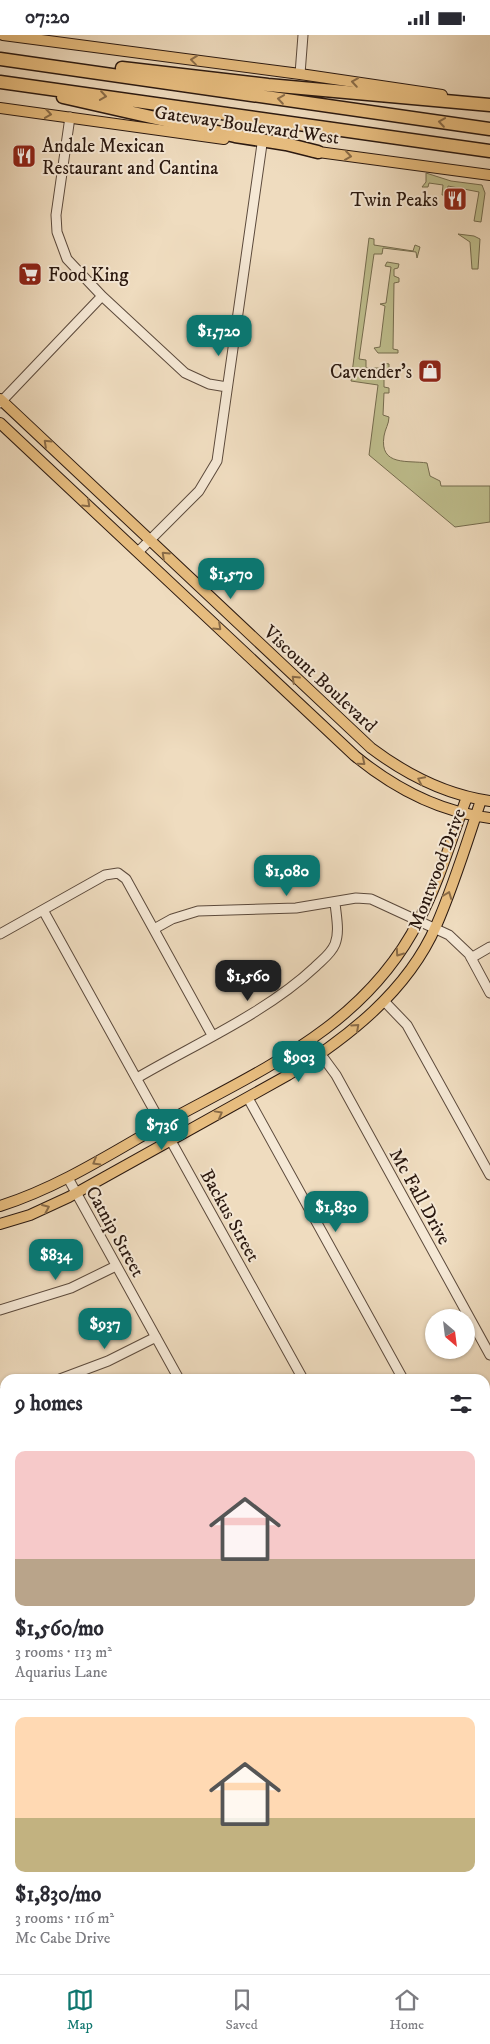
<!DOCTYPE html>
<meta charset="utf-8">
<style>
:root{--surface:#fff;--page:#f2f2f3;--text:#2b2b33;--muted:#7c7c81;--line:#e1e1e2;--accent:#0f766e}
body{margin:0;font-family:"IM FELL DW Pica",serif;background:var(--page);color:var(--text);height:100vh;display:flex;flex-direction:column;font-size:19px;white-space:nowrap}
*{box-sizing:border-box;margin:0}
p{font-size:16px;color:var(--muted)}
.icon{flex:none;width:28px;height:28px;fill:none;stroke:currentColor;stroke-width:2;stroke-linecap:round;stroke-linejoin:round}
.map{position:relative;flex:1;overflow:hidden}
.drawer{position:absolute;left:0px;top:1339px;width:490px;height:601px;display:flex;flex-direction:column;background:var(--surface);border-radius:15px 15px 0 0;box-shadow:0 1px 4px #0004}
.drawer>*{flex:none}
.needle{width:32px;rotate:152deg}
.buttons{position:absolute;left:425px;top:1274px;display:grid;gap:10px}
.buttons a{display:grid;place-items:center;width:50px;height:50px;border-radius:50%;background:var(--surface);box-shadow:0 1px 4px #0004;font-size:25px}
.price{position:absolute;translate:-50% -42px;padding:0 11px;border-radius:10px;background:var(--accent);color:#fff;font-size:16px;line-height:32px;filter:drop-shadow(0 1px 2px #0008)}
.price::after{content:'';position:absolute;left:50%;top:30px;width:15px;height:11px;margin-left:-8px;background:inherit;clip-path:polygon(0 0,100% 0,50% 100%)}
.price.selected{background:#222;color:#fff}
ul{padding:0;list-style:none}
li{display:grid;align-content:center;gap:10px;height:265px;padding:0 15px}
li+li{border-top:1px solid var(--line)}
li span{display:grid;place-items:center;height:155px;border-radius:10px;color:#555}
li>.icon{margin-inline-start:auto}
span .icon{width:90px;height:90px;fill:#fffc;stroke-width:1}
li b{font-size:21px}
h2{display:flex;justify-content:space-between;align-items:center;height:60px;padding:0 15px;font-size:21px}
.status{display:flex;justify-content:space-between;align-items:center;height:35px;padding:0 25px;background:var(--surface);direction:ltr}
.status svg{height:14px;fill:currentColor}
.tabs{display:flex;justify-content:space-around;align-items:center;height:70px;border-top:1px solid var(--line);background:var(--surface);font-size:14px;color:var(--muted)}
.tabs a{display:grid;justify-items:center;gap:2px}
.tabs .selected{color:var(--accent)}
.map>svg:first-child{display:block}
.green{fill:#bfbf8e;stroke:#756c4f}
.lines{fill:none;stroke-linecap:round;stroke-linejoin:round}
.minor-casing{stroke:#5c4a3c;stroke-width:11}
.major-casing{stroke:#2b1910;stroke-width:12}
.highway-casing{stroke:#2b1910;stroke-width:15}
.minor{stroke:#f5e8d5;stroke-width:9}
.major{stroke:#e8be80;stroke-width:10}
.highway{stroke:#e8be80;stroke-width:12}
.oneway{stroke:#8a6c48}
.labels{text-anchor:middle;stroke-width:4;stroke-linejoin:round;paint-order:stroke}
.street-label{font-size:19px;fill:#2b1910;stroke:#f5e8d5}
.poi-label{font-size:19px;fill:#2b1910;stroke:#f5e8d5;text-anchor:start}
</style>
<div class="status"><b>07:20</b><svg viewBox="0 0 49 12"><path d="M0 12V9h3v3zM5 12V6h3v6zM10 12V3h3v9zM15 12V0h3v12zM26 1h20v11H26zM47 4h2v5h-2z"/></svg></div>
<div class="map">
<svg width="490" height="1939" viewBox="0 0 490 1939">
<rect width="100%" height="100%" fill="#efdcbf"/>
<filter id="stains"><feTurbulence type="fractalNoise" baseFrequency=".004" numOctaves="4"/><feColorMatrix values="0 0 0 0 .2 0 0 0 0 .09 0 0 0 0 .02 0 0 0 .5 -.17"/></filter>
<radialGradient id="worn" r=".72"><stop offset=".6" stop-color="#630" stop-opacity="0"/><stop offset="1" stop-color="#630" stop-opacity=".3"/></radialGradient>
<path class="green" d="M426,138L451,146L482,150L485,158L481,187L474,186L479,157L448,151L447,160H442L443,150L429,148L428,152H422L426,147Z
M458,199L474,201L480,204L478,234H472L470,207Z
M369,203L374,204V210L413,216L415,210L420,212L417,223L416,217L383,213L382,219H374L359,324L366,325V333H383V328L389,329V335L384,336V352L389,353V358H384L383,380L389,382C389,389 385,394 384,401C379,432 409,425 427,428L430,441L440,446L441,451H490V487L455,492L369,420L378,350L351,346Z
M387,227L399,229L398,233L394,234V241L399,243V247L394,248L393,314L398,315V318H378L374,313L380,312L385,271L380,269L386,268L391,232L385,231Z"/>
<g class="lines">
<g class="minor-casing">
<path id="minor" d="M300,39L303,0
M70,82L56,180L57,197L67,224L102,261L185,338L209,349L227,352
M0,368L102,261
M138,517L199,456L217,426L262,109
M43,875L303,1344
M154,894L172,884L198,876L296,873L356,863L371,864L449,900L469,919L490,958
M0,899L105,840L118,838L126,844L212,1000
M471,923L490,912
M384,966L407,990L490,1140
M311,1006L336,1040L490,1320
M137,1043C195,1009 266,978 315,932C322,925 331,919 335,909C340,896 336,881 335,867
M248,1063L403,1344
M68,1143L179,1344
M0,1275L71,1253L116,1231
M60,1344L108,1326L156,1302
M0,1358L5,1357
M0,1440H5
M485,1456L490,1453
M485,1474L490,1481
M0,1603L5,1612
M485,1613L489,1611
M485,1673L490,1682
M0,1733L5,1730
M0,1796L5,1805
M485,1896L490,1905
M77,1935L79,1939
M184,1935L186,1939
M300,1935L305,1939
M367,1939L368,1935"/>
</g>
<g class="major-casing">
<path id="major" d="M3,0L300,39L442,60
M0,73L224,104
M311,116L490,140
M0,364L371,713C407,740 446,760 490,766
M0,388L355,721C393,752 440,777 490,783
M0,1171C60,1152 113,1117 168,1086C265,1033 366,990 419,885C440,845 451,804 467,762
M0,1189L30,1180L69,1162L288,1040C347,1003 407,957 436,891C454,850 467,807 481,765"/>
</g>
<g class="highway-casing">
<path id="highway" d="M0,24L490,94
M122,33L268,50L490,70
M0,47L490,116
M63,62L235,101L286,109L318,117"/>
</g>
<use href="#minor" class="minor"/>
<use href="#major" class="major"/>
<use href="#highway" class="highway"/>
</g>
<defs><path id="oneway-chevron" d="M-2-3.5L2.5 0L-2 3.5" fill="none" stroke-width="1.6" stroke-linecap="round" stroke-linejoin="round" transform="scale(1.25)"/></defs>
<g class="oneway">
<use href="#oneway-chevron" transform="translate(194 25) rotate(-173)"/>
<use href="#oneway-chevron" transform="translate(355 47) rotate(-171)"/>
<use href="#oneway-chevron" transform="translate(103 61) rotate(8)"/>
<use href="#oneway-chevron" transform="translate(281 64) rotate(-172)"/>
<use href="#oneway-chevron" transform="translate(48 79) rotate(8)"/>
<use href="#oneway-chevron" transform="translate(442 87) rotate(-172)"/>
<use href="#oneway-chevron" transform="translate(348 121) rotate(8)"/>
<use href="#oneway-chevron" transform="translate(47 408) rotate(-137)"/>
<use href="#oneway-chevron" transform="translate(87 469) rotate(43)"/>
<use href="#oneway-chevron" transform="translate(165 520) rotate(-137)"/>
<use href="#oneway-chevron" transform="translate(218 592) rotate(43)"/>
<use href="#oneway-chevron" transform="translate(295 644) rotate(-136)"/>
<use href="#oneway-chevron" transform="translate(362 727) rotate(39)"/>
<use href="#oneway-chevron" transform="translate(421 745) rotate(-154)"/>
<use href="#oneway-chevron" transform="translate(448 860) rotate(-69)"/>
<use href="#oneway-chevron" transform="translate(399 918) rotate(125)"/>
<use href="#oneway-chevron" transform="translate(356 992) rotate(-42)"/>
<use href="#oneway-chevron" transform="translate(219 1079) rotate(-29)"/>
<use href="#oneway-chevron" transform="translate(96 1127) rotate(150)"/>
<use href="#oneway-chevron" transform="translate(46 1173) rotate(-24)"/>
</g>
<defs>
<g id="restaurant-square" transform="scale(1.25)"><rect x="-9" y="-9" width="18" height="18" rx="4" fill="#8f2418" stroke="#f5e8d5"/><path d="M-5-6h1v4h1v-4h1v4h1v-4h1v5L-1.5 .5V6h-2V.5L-5-1ZM5-6V6H3V1.5H1.5Q1.5-4 5-6Z" fill="#fff"/></g>
<g id="supermarket-square" transform="scale(1.25)"><rect x="-9" y="-9" width="18" height="18" rx="4" fill="#8f2418" stroke="#f5e8d5"/><path d="M-6-5.5h2.5l.6 2H6L4.5 2H-2.5L-4.4-4H-6ZM-1.5 3.2a1.3 1.3 0 1 0 .1 0ZM3 3.2a1.3 1.3 0 1 0 .1 0Z" fill="#fff"/></g>
<g id="shop-square" transform="scale(1.25)"><rect x="-9" y="-9" width="18" height="18" rx="4" fill="#8f2418" stroke="#f5e8d5"/><path d="M-5-2.5h2.3a2.7 3.5 0 0 1 5.4 0H5L5.5 6h-11ZM-1.5-2.5h3a1.5 2.3 0 0 0-3 0Z" fill="#fff"/></g>
</defs>
<g fill-rule="evenodd">
<use href="#restaurant-square" x="24" y="121"/>
<use href="#restaurant-square" x="455" y="164"/>
<use href="#supermarket-square" x="30" y="239"/>
<use href="#shop-square" x="430" y="336"/>
</g>
<g class="labels">
<g class="street-label">
<text transform="translate(247 89) rotate(8)" y="7">Gateway Boulevard West</text>
<text transform="translate(321 643) rotate(43)" y="7">Viscount Boulevard</text>
<text transform="translate(436 834) rotate(-69)" y="7">Montwood Drive</text>
<text transform="translate(421 1161) rotate(61)" y="7">Mc Fall Drive</text>
<text transform="translate(231 1180) rotate(61)" y="7">Backus Street</text>
<text transform="translate(116 1196) rotate(61)" y="7">Catnip Street</text>
</g>
<g class="poi-label">
<text x="42" y="117">Andale Mexican<tspan x="42" dy="22">Restaurant and Cantina</tspan></text>
<text x="438" y="171" text-anchor="end">Twin Peaks</text>
<text x="48" y="246">Food King</text>
<text x="412" y="343" text-anchor="end">Cavender's</text>
</g>
</g>
<rect width="100%" height="100%" filter="url(#stains)"/>
<rect width="100%" height="100%" fill="url(#worn)"/>
</svg>
<div class="buttons">
<a><svg class="needle" viewBox="-14 -14 28 28"><path d="M0-13l5 13h-10z" fill="#e53935"/><path d="M0 13l5-13h-10z" fill="#7c7c81"/></svg></a>
</div>
<b class="price" style="left:219px;top:322px">$1,720</b>
<b class="price" style="left:231px;top:565px">$1,570</b>
<b class="price" style="left:287px;top:862px">$1,080</b>
<b class="price selected" style="left:248px;top:967px">$1,560</b>
<b class="price" style="left:299px;top:1048px">$903</b>
<b class="price" style="left:162px;top:1116px">$736</b>
<b class="price" style="left:336px;top:1198px">$1,830</b>
<b class="price" style="left:56px;top:1246px">$834</b>
<b class="price" style="left:105px;top:1315px">$937</b>
<section class="drawer">
<h2>9 homes<svg class="icon" aria-label="filters" viewBox="0 0 24 24"><path d="M4 7h16M4 17h16"/><circle cx="9" cy="7" r="2"/><circle cx="15" cy="17" r="2"/></svg></h2>
<ul>
<li><span style="background:linear-gradient(#f6c9c9 70%,#b9a48a 0)"><svg class="icon" aria-label="home" viewBox="0 0 24 24"><path d="M3 11l9-7 9 7M6 9v11h12V9"/></svg></span><div><b>$1,560/mo</b><p>3 rooms · 113 m²</p><p>Aquarius Lane</p></div></li>
<li><span style="background:linear-gradient(#ffd9b3 65%,#c2b280 0)"><svg class="icon" aria-label="home" viewBox="0 0 24 24"><path d="M3 11l9-7 9 7M6 9v11h12V9"/></svg></span><div><b>$1,830/mo</b><p>3 rooms · 116 m²</p><p>Mc Cabe Drive</p></div></li>
</ul>
</section>
</div>
<nav class="tabs">
<a class="selected"><svg class="icon" aria-label="map" viewBox="0 0 24 24"><path d="M3 6l6-2 6 2 6-2v14l-6 2-6-2-6 2zM9 4v14M15 6v14"/></svg>Map</a>
<a><svg class="icon" aria-label="saved" viewBox="0 0 24 24"><path d="M7 4h10v16l-5-4-5 4z"/></svg>Saved</a>
<a><svg class="icon" aria-label="home" viewBox="0 0 24 24"><path d="M3 11l9-7 9 7M6 9v11h12V9"/></svg>Home</a>
</nav>
